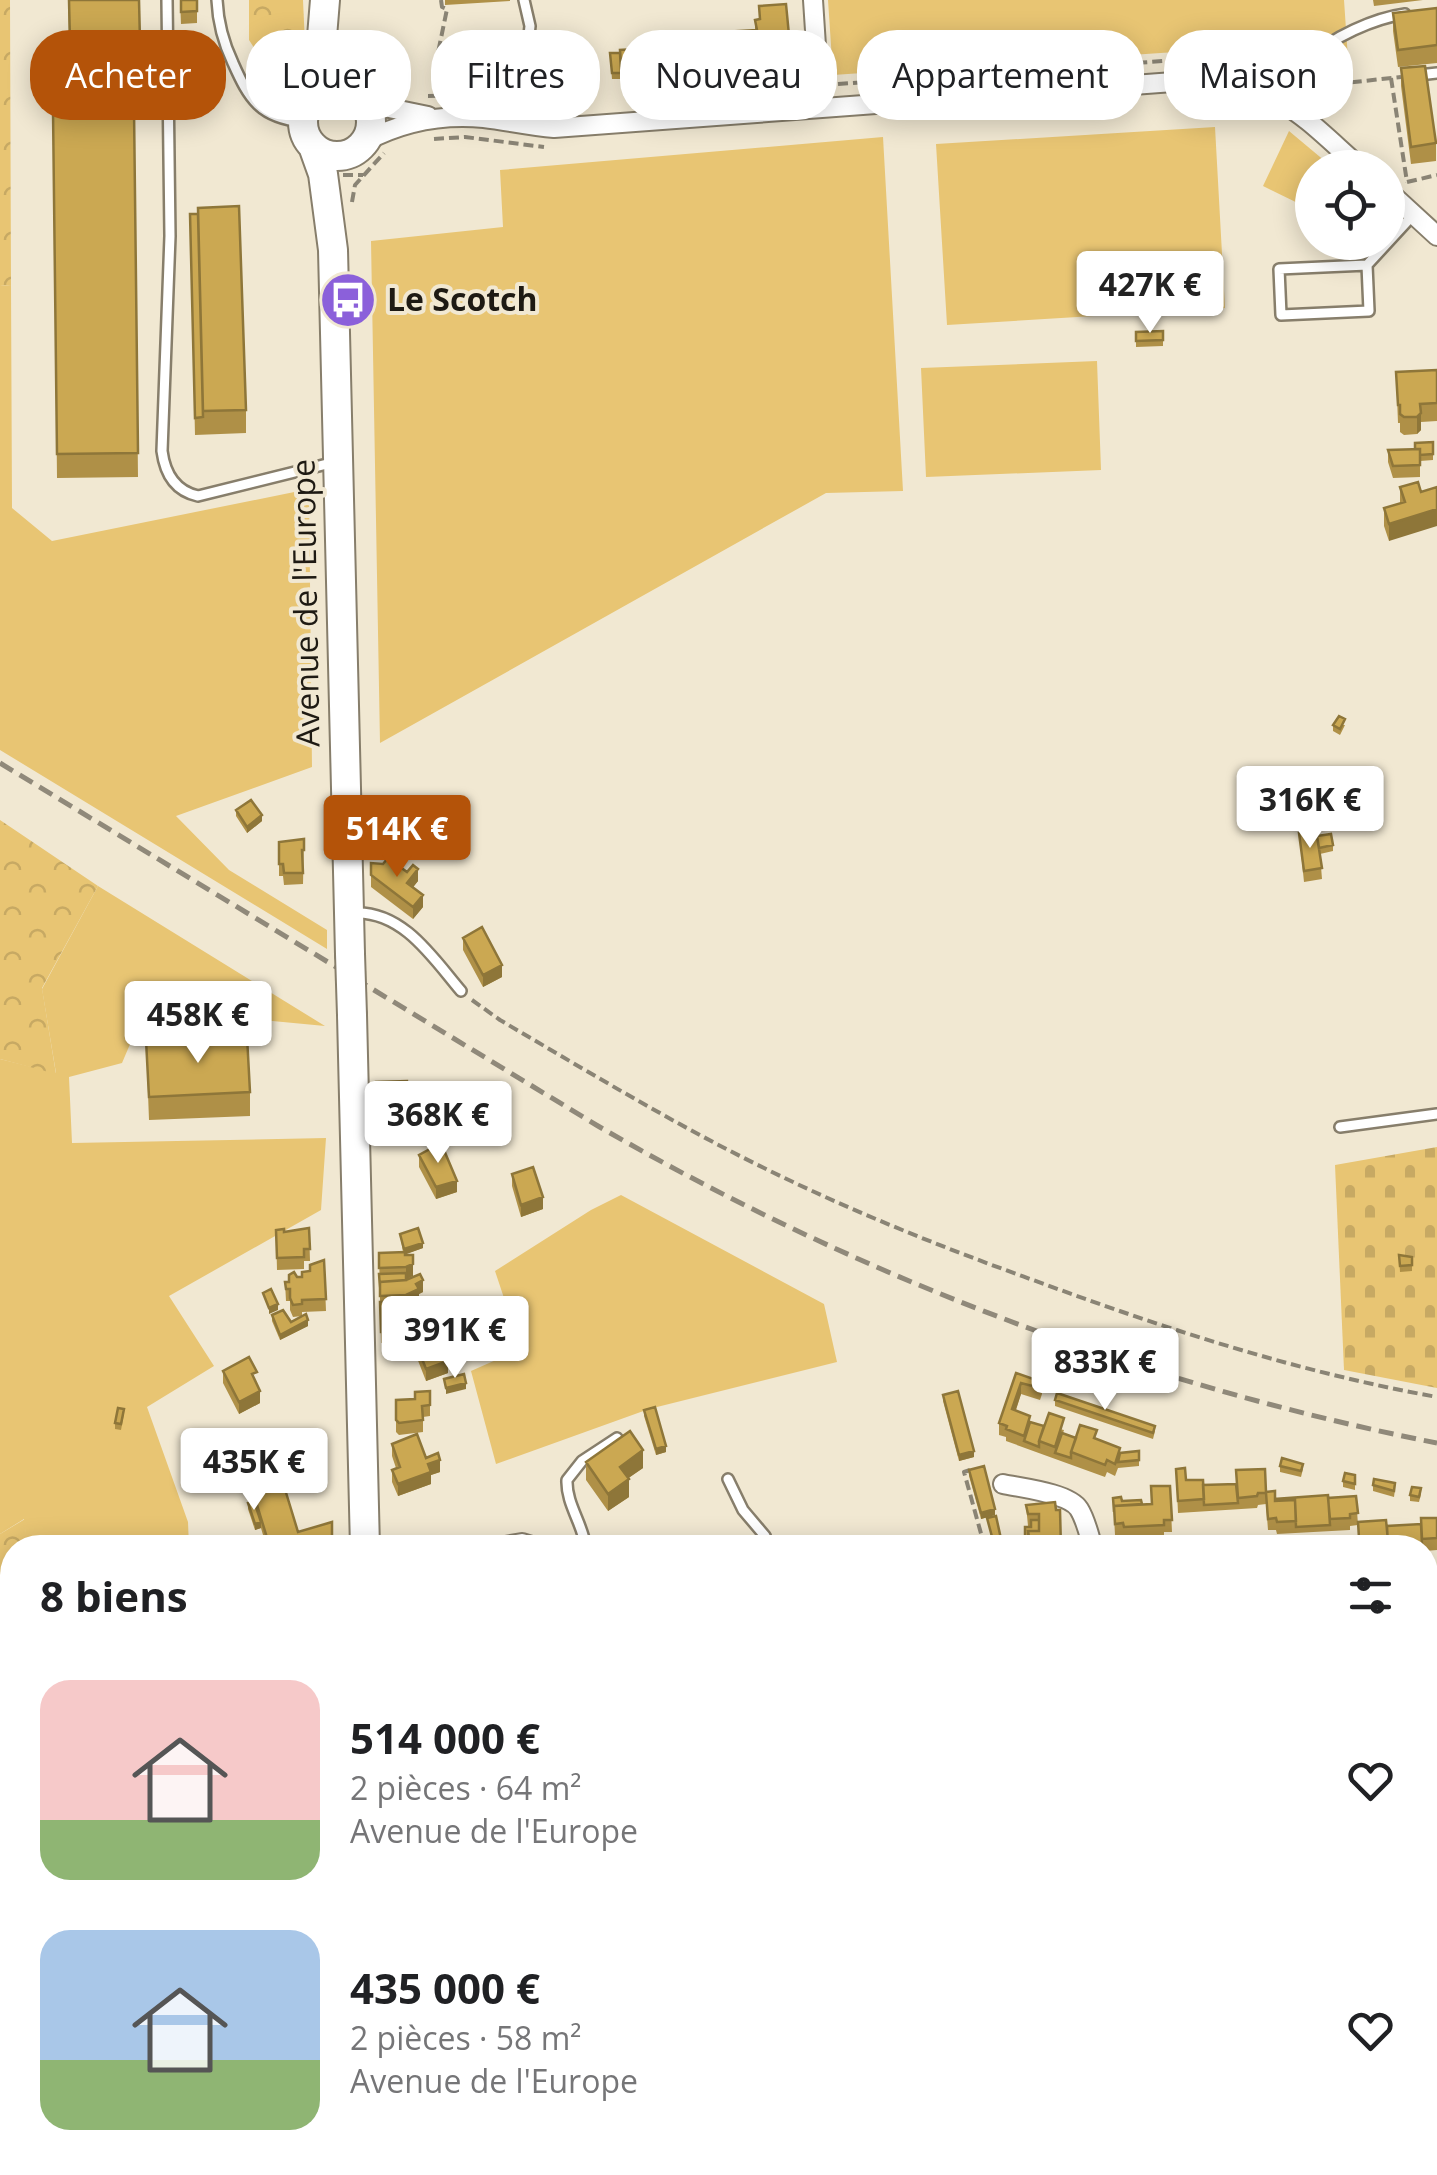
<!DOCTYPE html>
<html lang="fr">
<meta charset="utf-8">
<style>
:root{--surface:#fff;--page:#f2f2f2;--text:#202124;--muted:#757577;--accent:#b45309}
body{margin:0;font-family:"Open Sans",sans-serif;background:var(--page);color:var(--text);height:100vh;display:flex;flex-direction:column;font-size:38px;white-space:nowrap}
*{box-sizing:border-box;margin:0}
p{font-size:32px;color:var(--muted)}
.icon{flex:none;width:55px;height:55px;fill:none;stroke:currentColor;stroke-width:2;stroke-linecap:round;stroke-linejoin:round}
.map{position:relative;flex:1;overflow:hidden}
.drawer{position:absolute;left:0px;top:1535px;width:1438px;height:640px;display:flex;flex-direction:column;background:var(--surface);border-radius:40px 40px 0 0;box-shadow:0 5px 25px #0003}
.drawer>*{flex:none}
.banner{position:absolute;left:30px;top:30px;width:1378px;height:90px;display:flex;gap:20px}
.controls{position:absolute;left:1295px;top:150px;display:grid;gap:20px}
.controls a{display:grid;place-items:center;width:110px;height:110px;border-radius:50%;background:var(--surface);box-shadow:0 5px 25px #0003;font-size:50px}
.price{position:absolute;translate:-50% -85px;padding:0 22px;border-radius:10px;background:#fff;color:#222;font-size:32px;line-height:65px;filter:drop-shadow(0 2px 5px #0008)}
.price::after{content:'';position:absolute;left:50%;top:60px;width:30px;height:22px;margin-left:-15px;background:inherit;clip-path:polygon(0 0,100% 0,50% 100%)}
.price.selected{background:var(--accent);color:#fff}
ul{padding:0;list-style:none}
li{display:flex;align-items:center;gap:30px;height:250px;padding:0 40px}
li span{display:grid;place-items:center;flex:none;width:280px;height:200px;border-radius:30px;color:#555}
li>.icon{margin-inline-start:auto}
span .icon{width:120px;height:120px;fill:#fffc;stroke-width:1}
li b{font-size:42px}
h2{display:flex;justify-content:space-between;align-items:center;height:120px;padding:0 40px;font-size:42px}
.tag{padding:0 35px;border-radius:40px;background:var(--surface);box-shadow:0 5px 25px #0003;font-size:35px;line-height:90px}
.tag.selected{background:var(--accent);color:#fff}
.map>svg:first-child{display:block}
.green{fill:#e8c573}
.forest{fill:url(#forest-crowns)}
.cemetery{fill:url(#cemetery-stones)}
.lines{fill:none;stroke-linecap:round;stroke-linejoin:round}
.lane-casing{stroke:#877e6b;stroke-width:14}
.street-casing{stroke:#877e6b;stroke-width:22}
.secondary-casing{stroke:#877e6b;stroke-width:32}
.path{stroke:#8a8475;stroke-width:4;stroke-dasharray:10 5;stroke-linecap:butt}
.lane{stroke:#fff;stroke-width:9}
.street{stroke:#fff;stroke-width:18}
.secondary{stroke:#fff;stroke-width:28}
.rail{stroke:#90897a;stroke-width:5;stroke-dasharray:15 8;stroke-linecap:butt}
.secondary-bridge-casing{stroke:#877e6b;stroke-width:32;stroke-linecap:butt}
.secondary-bridge{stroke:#fff;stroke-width:28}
.wall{fill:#af9047}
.shaded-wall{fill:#8e7639}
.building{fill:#cba852;stroke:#8e7639;stroke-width:2.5}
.labels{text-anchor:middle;stroke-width:8;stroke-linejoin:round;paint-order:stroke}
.poi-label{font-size:32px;font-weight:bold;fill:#1e1a13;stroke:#f1e8d2;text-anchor:start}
.street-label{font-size:32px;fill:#1e1a13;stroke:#f1e8d2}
</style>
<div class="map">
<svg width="1437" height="2175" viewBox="0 0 1437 2175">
<defs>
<pattern id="forest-crowns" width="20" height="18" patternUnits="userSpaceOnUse" patternTransform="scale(2.5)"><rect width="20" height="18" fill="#e8c573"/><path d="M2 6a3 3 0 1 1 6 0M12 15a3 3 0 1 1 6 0" fill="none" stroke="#c7a963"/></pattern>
<pattern id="cemetery-stones" width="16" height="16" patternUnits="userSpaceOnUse" patternTransform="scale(2.5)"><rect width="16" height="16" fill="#e8c573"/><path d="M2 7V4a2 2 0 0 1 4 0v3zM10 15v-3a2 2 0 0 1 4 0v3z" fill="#c7a963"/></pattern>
</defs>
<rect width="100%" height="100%" fill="#f1e8d2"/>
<path class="green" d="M828,0H1344L1348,59L1220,49L833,75Z
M1215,127L1225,308L947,325L936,144Z
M1289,131L1332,167L1312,168V210L1263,186Z
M883,137L903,491L826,493L380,743L371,241L503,227L500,170Z
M11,285L12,508L52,541L309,489L312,767L176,816L229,870L327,930V949L0,750V286Z
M1097,361L1101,470L926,477L921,368Z
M98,886L325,1026L145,1009L122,1063L69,1077L72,1143L326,1138L321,1210L169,1296L214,1366L147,1407L188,1522L189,1547H27L24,1519L0,1534V1059L56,1073L42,989Z
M621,1195L824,1304L837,1362L649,1409L496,1464L471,1371L521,1349L495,1271L591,1210Z
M12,1685V1932L4,1990L0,2071V1688Z"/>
<path class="forest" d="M0,0H10L11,285L0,286Z
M249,0H303L305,44L277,83L249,40Z
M0,820L98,886L42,988L56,1074L0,1059Z
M25,1519L27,1547L12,1548V1685L0,1688V1534Z"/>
<path class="cemetery" d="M1437,1147V1388L1344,1370L1335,1165Z"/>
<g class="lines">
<g class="lane-casing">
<path id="lane" d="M167,0L170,236L162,451C165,474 175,491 198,496L335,462
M217,0C218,23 223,42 233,63C249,99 260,118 303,122
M524,0L530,26L527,54
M1419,75L1437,73
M1280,100C1290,87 1298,71 1309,60C1331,37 1375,18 1405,14
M1367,265L1279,269L1281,315L1369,311L1367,265L1413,215
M355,913C403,911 433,958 461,991
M1340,1127L1437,1114
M728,1479L743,1510L765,1536L762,1548
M586,1548C583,1524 566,1504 567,1480L582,1461L617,1438"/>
</g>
<g class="street-casing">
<path id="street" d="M813,0L820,107
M361,97L389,108L428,116
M364,142C401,122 442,114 484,118C508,121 530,126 554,128L1200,80C1280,85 1304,118 1361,168
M1388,191L1437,236
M1003,1484C1022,1488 1069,1493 1079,1509C1086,1520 1089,1535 1093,1548
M494,1548L522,1543L538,1548
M1425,1590L1437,1592
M1425,1812L1437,1811
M26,2175L65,2162"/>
</g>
<g class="secondary-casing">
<path id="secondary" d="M303 122a34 34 0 1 1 68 0a34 34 0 1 1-68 0Z
M307,105L320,61L325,0
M313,146L323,174L333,250L350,954
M352,1015L365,1548
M1425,1851L1437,1850
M387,2175L388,2162"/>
</g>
<path class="path" d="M441,0L442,7L447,9L433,77L473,80L472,95
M346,39L350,54L378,82
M1391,78L1407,182
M838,84L1206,58L1245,62L1280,75
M1307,87L1401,77
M428,96L472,95L526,104H567
M434,139L465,137L544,147
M343,175H363
M1407,182L1437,175
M352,202L355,185L384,153
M472,1000L500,1020C587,1071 674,1124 764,1168C855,1213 949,1250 1044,1284C1172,1331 1303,1373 1437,1397
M970,1470L964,1472L985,1548"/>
<use href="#lane" class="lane"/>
<use href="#street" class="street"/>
<use href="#secondary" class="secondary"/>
<path class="rail" d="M0,763L598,1126C857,1276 1143,1385 1437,1443"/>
<g class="secondary-bridge-casing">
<path id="secondary-bridge" d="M350,954L352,1015"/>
</g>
<use href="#secondary-bridge" class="secondary-bridge"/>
</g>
<path class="wall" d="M68,0H139L141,105L116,107V109H134L138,477L57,478L53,110H98V107L71,108Z
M180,0H197V23L181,24Z
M445,0H510V1L445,5Z
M1373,0H1423L1374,6Z
M759,6L789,35H791V72L726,77L725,71L709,73V84L675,86L674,75L656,76V88L622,90L621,79H612L610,53L723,45V32L755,30V20L759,19Z
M1437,8V63L1398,67L1393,31V13Z
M1401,68L1436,143V161L1411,164L1401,86Z
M190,214L246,410V433L195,435Z
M1163,331V346L1136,347V332Z
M1437,370V421L1421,422V430L1417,434L1404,435L1400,432V423H1398L1396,372Z
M1433,442V460L1420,461V477L1393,478L1388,462V450L1415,449Z
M1400,487L1421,492L1389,541L1384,526V508L1400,503Z
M1333,725H1345L1340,735L1333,731Z
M236,810L262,821L247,833L236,816Z
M1299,833L1317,836L1333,845V851L1320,854L1322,879L1304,882Z
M304,839L303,884L284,885L283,876H279V842Z
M371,863L418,881L413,887L423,907L413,919L371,887Z
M463,938L502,977L483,987L463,950Z
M146,1040L250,1092V1116L149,1120Z
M376,1082L411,1127V1139L377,1142Z
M419,1155L457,1192L436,1199L419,1167Z
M512,1174L543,1209L521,1217L512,1186Z
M309,1228L310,1261H304V1269L277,1270L276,1230L284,1232Z
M400,1234L423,1248L405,1254L413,1276L406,1279L423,1292L419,1294V1301L407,1306V1309L412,1308V1334H407V1342L381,1343L379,1253L403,1252Z
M1399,1255L1412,1257V1271L1400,1272Z
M324,1260L326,1311L302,1312V1316L293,1317L290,1310V1301H286L285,1282L302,1277Z
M419,1313L434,1339L448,1373L426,1381L417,1358V1346L421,1345L418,1333L423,1331L419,1319Z
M272,1315L291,1322L308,1326L280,1340L272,1321Z
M223,1371L257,1384L260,1403L239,1414L223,1383Z
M1016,1373L1042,1382V1394L1040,1400L1021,1394L1016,1410L1030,1422L1064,1430L1063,1433L1076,1438L1097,1439L1120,1453L1139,1451V1466L1118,1468L1115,1476L1107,1472L1105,1477L1006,1441V1437L999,1435V1423Z
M430,1391V1416L423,1417V1432L399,1435L396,1432V1400L415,1399Z
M943,1395L974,1457L959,1461L943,1401Z
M1055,1400L1155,1431L1153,1439L1055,1406Z
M644,1410L666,1452L656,1455L644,1416Z
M124,1414L121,1430L115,1429V1423Z
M259,1444V1489L236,1490V1488H227V1465H235Z
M392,1444L426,1458L440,1472L431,1475V1484L398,1496L392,1482V1470L396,1468L392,1456Z
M586,1462L643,1468L628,1478L629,1497L608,1511L586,1480Z
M1280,1466L1303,1469L1301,1477L1280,1472Z
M1176,1469L1186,1480L1203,1485L1266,1492L1275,1499L1328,1503L1356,1496L1358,1525L1350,1526V1530L1277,1534L1276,1530H1268L1266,1504L1258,1505L1257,1508L1178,1513Z
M969,1470L995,1515L981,1519L969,1476Z
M1355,1475V1490L1343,1487V1481Z
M1373,1485L1395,1489L1394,1497L1373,1491Z
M1170,1486L1172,1532H1164V1536L1124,1539L1123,1535H1115L1113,1498L1122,1501L1142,1504H1151Z
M1421,1494L1419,1502L1410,1501V1495Z
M254,1495L298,1532L332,1548L265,1542L261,1528L255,1530L248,1509V1503L254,1501Z
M1055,1502L1028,1543H1025V1527L1031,1526H1028L1026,1505Z
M1437,1518V1550L1425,1551V1548H1359L1358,1522L1387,1526L1421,1524Z
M1437,1614V1648H1425V1615Z
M1425,1688L1428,1691L1437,1690V1703L1425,1704Z
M1425,1704H1432V1719H1425Z
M1425,1750L1426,1754H1437V1788H1426Z
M1437,1889V1926L1425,1927V1890Z
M924,2162H955L957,2175H926Z"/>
<path class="shaded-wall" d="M1421,413V430L1417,434V417Z
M1437,509V526L1389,541V524Z
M262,815V821L247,833V827Z
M418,869V881L407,895V883Z
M423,895V907L413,919V907Z
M502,965V977L483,987V975Z
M457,1181V1192L436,1199V1187Z
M543,1197V1209L521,1217V1205Z
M423,1243V1248L404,1255V1249Z
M413,1264V1276L406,1279V1267Z
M423,1280V1292L419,1294V1301L406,1307V1295L416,1284Z
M278,1304V1310L269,1314V1308Z
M308,1320V1326L280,1340V1335Z
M448,1361V1373L426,1381V1369Z
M466,1383V1389L446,1394V1388Z
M1021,1383V1394L1012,1421V1409Z
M260,1391V1403L239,1414V1402Z
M666,1446V1452L656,1455V1449Z
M643,1450V1468L620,1484V1467Z
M974,1451V1457L959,1461V1455Z
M440,1460V1472L431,1475V1484L398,1496V1484L428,1464Z
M629,1479V1497L608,1511V1494Z
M995,1509V1515L981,1519V1513Z
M261,1522V1528L255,1530V1524Z
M332,1538V1548H298Z
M139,2168V2174L127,2175V2172Z"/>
<path class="building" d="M69,0H139L141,82L116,83V99L99,100L98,84L71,85Z
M181,0H197V11L181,12Z
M786,4L789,35H791V55L726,60L723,32L757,30L755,20L760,19L759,6Z
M1437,8V45L1398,50L1393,13Z
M707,44L709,72L675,74L673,46Z
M724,45L725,65L708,67L707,46Z
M654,48L656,76L622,78L620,50Z
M672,49L674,69L656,71L654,50Z
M610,53H620L621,73H612Z
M1425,66L1436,143L1411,147L1401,68Z
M134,109L138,453L57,454L53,110Z
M239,206L246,410L203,411L198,208Z
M190,214H198L203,417L195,418Z
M1163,331V340L1136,341V332Z
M1437,370V403L1420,404L1421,413L1417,417H1404L1400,414V405H1398L1396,372Z
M1433,442V454L1420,455V449H1415V443Z
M1420,449V465L1393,466L1388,450Z
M1418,482L1421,492L1437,487V509L1389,524L1384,508L1405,502L1400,487Z
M1339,716L1345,719L1340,729L1333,725Z
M251,800L262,815L247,827L236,810Z
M1316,830L1322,868L1304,871L1299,833Z
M1331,834L1333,845L1319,848L1317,836Z
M304,839V850H302L303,873H284L283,864H279V842Z
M388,858L407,872L413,865L418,869L407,883L423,895L413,907L371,875V863L383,864Z
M482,927L502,965L483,975L463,938Z
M247,1036L250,1092L149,1097L146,1040Z
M407,1081L411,1127L377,1130L376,1082Z
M441,1143L457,1181L436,1187L419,1155Z
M533,1167L543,1197L521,1205L512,1174Z
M309,1228L310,1249H304V1257L277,1258L276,1230L284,1229V1232Z
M418,1228L423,1243L404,1249L400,1234Z
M405,1252V1255H413V1264L406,1267L379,1268V1253Z
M1399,1255L1412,1257V1265L1400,1266Z
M324,1260L326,1299L302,1300V1304L293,1305L290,1298V1289H286L285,1282H289V1275L294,1272L297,1277H302V1272L310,1271V1265Z
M406,1273V1280L380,1282V1288L379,1274Z
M420,1274L423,1280L416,1284L419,1289L406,1295L380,1296V1282L406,1280Z
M271,1289L278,1304L269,1308L263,1293Z
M406,1301V1309L412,1308V1322L407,1323V1331L381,1332L380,1302Z
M283,1310L291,1322L306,1314L308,1320L280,1335L272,1315Z
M424,1310L429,1323L423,1325L419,1313Z
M431,1327L434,1336L422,1342L418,1333Z
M438,1338L448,1361L426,1369L417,1346Z
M249,1357L257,1372L252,1374L260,1391L239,1402L223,1371Z
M1016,1373L1042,1382L1040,1388L1021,1383L1012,1409L1030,1416L1024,1436L1006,1429L1007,1426L999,1423Z
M464,1374L466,1383L446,1388L444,1379Z
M430,1391V1405L422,1406L423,1420L399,1423L396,1420V1400L415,1399V1392Z
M958,1391L974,1451L959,1455L943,1395Z
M1057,1393L1155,1426L1153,1433L1055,1400Z
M655,1407L666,1446L656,1449L644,1410Z
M118,1408L124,1409L121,1424L115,1423Z
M1049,1413L1064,1418L1055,1447L1039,1441Z
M1030,1422L1044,1426L1039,1441V1447L1024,1441Z
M1080,1425L1097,1430L1094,1438L1120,1448L1115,1464L1107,1460L1105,1465L1071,1452Z
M630,1431L643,1450L620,1467L629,1479L608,1494L586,1462Z
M1062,1433L1076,1438L1071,1452V1458L1055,1453Z
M417,1434L426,1458L438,1453L440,1460L428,1464L431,1472L398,1484L392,1470L400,1467L392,1444Z
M259,1444V1477L236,1478L235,1445Z
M1139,1451V1460L1118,1462L1120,1453Z
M1282,1458L1303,1464L1301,1471L1280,1466Z
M227,1465H236V1482H227Z
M984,1466L995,1509L981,1513L969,1470Z
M1185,1468L1186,1480H1203L1204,1499L1178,1501L1176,1469Z
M1265,1469L1266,1492L1275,1491V1501L1295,1500L1296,1521L1277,1522L1276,1518L1268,1519L1266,1493H1258L1257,1496L1238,1498L1236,1470Z
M1345,1473L1355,1475V1484L1343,1481Z
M1374,1479L1395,1483L1394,1491L1373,1485Z
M1236,1484L1238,1503L1204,1505L1203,1485Z
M284,1486L298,1532L332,1522V1538L298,1548H250L268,1541L254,1495Z
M1151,1486H1170L1172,1520H1164V1525L1124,1527L1123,1523L1115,1524L1114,1506L1152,1504Z
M1412,1487L1421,1488L1419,1497L1410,1495Z
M1328,1495L1330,1525L1296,1527L1295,1500L1275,1501V1499Z
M1356,1496L1358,1513L1350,1514V1518L1330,1519L1328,1498Z
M1121,1497L1122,1501L1141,1500L1142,1504L1114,1506V1512L1113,1498Z
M254,1501L261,1522L255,1524L248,1503Z
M1055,1502L1056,1510H1060L1061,1548H1029L1028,1531H1039V1514H1028L1026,1505Z
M996,1516L1003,1548H995L987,1518Z
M1421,1518H1437V1538L1422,1539Z
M1031,1520H1039V1531H1028L1029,1537L1025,1538V1527H1031Z
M1386,1520L1388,1541L1368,1542L1367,1537L1359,1538L1358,1522Z
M1421,1524L1422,1545L1388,1547L1387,1526Z
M1437,1614V1636H1425V1615Z
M1425,1688H1428V1691L1437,1690V1697L1425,1698Z
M1425,1704H1432V1713H1425Z
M1425,1750L1426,1754H1437V1776L1426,1777Z
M1437,1889V1914L1425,1915V1890Z
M124,2162H138L139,2168L127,2172Z
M139,2162H152L153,2173L148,2175H140Z
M329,2162H348L349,2175H328Z
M450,2162H480V2175H451Z
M926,2162H955L957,2175H946V2171L928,2173Z
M52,2165L56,2175H43V2168Z
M300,2165V2168H320V2175H289L288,2166Z
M262,2167V2175H235L234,2169Z
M217,2169L218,2175H196H198V2171Z"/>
<defs>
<g id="bus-disc" transform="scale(2.875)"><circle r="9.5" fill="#8b60da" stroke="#f1e8d2"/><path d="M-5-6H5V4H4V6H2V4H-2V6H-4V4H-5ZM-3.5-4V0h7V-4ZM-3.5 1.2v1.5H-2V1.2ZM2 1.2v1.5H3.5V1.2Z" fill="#fff"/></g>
</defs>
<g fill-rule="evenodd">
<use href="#bus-disc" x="348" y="300"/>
</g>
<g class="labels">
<g class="poi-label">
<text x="387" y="311">Le Scotch</text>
</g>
<g class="street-label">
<text transform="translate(306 603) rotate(-91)" y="11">Avenue de l'Europe</text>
</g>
</g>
</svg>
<div class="controls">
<a><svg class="icon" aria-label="locate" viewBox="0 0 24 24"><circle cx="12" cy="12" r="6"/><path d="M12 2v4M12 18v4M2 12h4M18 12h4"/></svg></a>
</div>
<b class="price" style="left:1150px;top:336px">427K €</b>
<b class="price" style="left:1310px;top:851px">316K €</b>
<b class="price selected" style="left:397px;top:880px">514K €</b>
<b class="price" style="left:198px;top:1066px">458K €</b>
<b class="price" style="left:438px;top:1166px">368K €</b>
<b class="price" style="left:455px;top:1381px">391K €</b>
<b class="price" style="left:1105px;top:1413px">833K €</b>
<b class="price" style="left:254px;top:1513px">435K €</b>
<div class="banner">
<a class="tag selected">Acheter</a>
<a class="tag">Louer</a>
<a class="tag">Filtres</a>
<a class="tag">Nouveau</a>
<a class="tag">Appartement</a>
<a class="tag">Maison</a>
</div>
<section class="drawer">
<h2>8 biens<svg class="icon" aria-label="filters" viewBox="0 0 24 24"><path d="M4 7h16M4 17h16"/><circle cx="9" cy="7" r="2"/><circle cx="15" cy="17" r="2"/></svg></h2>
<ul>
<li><span style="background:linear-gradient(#f6c9c9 70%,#8fb573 0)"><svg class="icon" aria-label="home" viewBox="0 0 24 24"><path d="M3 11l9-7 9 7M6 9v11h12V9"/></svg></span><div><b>514 000 €</b><p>2 pièces · 64 m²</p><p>Avenue de l'Europe</p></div><svg class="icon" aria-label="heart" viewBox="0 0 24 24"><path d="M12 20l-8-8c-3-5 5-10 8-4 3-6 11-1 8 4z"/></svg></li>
<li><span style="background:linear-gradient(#a9c7e8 65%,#8fb573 0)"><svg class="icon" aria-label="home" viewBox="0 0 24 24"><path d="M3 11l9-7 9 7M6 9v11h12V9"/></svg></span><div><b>435 000 €</b><p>2 pièces · 58 m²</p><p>Avenue de l'Europe</p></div><svg class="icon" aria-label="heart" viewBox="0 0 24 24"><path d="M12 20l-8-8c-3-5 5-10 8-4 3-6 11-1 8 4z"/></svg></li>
</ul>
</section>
</div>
